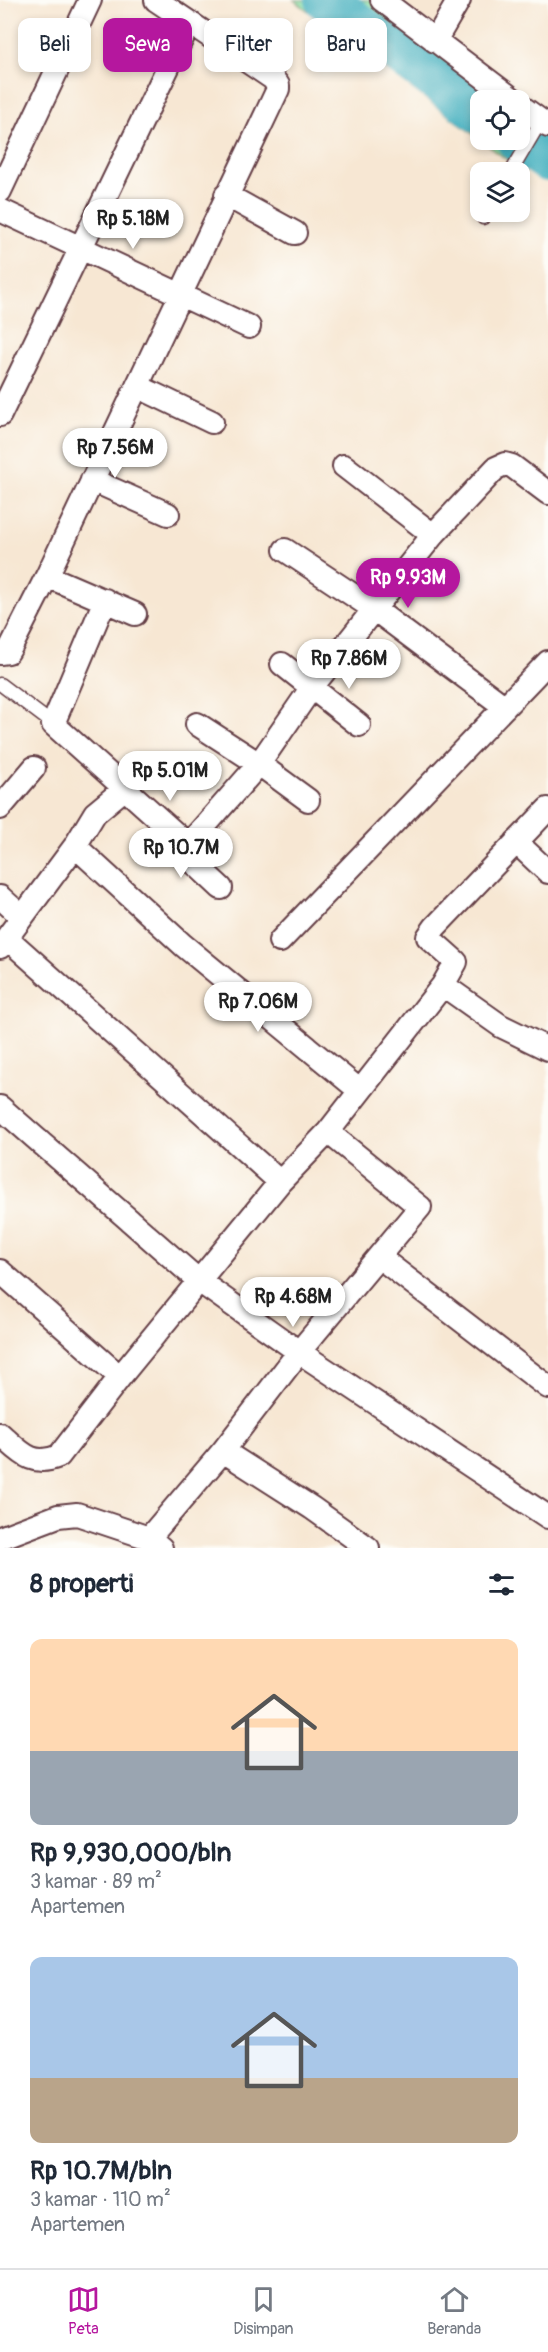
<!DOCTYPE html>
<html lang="id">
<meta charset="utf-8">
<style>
:root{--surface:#fff;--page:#f2f2f3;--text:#1f2937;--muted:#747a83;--line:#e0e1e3;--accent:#b5179e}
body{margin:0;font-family:Pangolin,sans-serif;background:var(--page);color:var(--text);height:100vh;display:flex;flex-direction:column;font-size:22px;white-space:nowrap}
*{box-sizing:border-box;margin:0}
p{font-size:20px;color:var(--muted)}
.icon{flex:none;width:33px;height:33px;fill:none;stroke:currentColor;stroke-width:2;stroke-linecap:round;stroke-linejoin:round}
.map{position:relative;height:1548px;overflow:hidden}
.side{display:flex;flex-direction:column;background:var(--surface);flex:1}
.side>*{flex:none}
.banner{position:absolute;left:18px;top:18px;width:513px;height:54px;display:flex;gap:12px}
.controls{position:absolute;left:470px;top:90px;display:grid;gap:12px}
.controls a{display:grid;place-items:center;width:60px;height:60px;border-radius:12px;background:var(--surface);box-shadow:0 3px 9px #0003;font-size:30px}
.price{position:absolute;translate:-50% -51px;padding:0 14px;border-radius:21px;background:#fff;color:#222;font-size:20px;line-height:39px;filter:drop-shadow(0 2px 3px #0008)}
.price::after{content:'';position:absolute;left:50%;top:36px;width:18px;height:14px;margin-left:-9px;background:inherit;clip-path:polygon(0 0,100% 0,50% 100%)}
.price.on{background:var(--accent);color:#fff}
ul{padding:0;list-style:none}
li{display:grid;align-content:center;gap:12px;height:318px;padding:0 30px}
li span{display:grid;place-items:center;height:186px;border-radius:12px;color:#555}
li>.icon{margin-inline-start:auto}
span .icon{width:108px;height:108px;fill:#fffc;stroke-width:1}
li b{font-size:26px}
h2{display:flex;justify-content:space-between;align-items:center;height:72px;padding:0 30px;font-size:26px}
.pill{padding:0 21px;border-radius:12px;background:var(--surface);box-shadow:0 3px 9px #0003;font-size:21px;line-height:54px}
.pill.on{background:var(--accent);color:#fff}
.tabs{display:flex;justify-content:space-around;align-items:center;height:84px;border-top:2px solid var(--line);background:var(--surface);font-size:16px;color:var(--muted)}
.tabs a{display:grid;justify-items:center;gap:3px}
.tabs .on{color:var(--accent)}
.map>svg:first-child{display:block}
.grass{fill:url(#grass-tufts);stroke:#6a8066;stroke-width:1.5;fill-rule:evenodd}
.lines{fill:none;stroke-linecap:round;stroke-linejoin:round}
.river{stroke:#40aebe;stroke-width:42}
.service-casing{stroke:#643d44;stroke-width:15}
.minor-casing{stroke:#643d44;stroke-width:26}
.service{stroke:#fff;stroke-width:12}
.minor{stroke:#fff;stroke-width:22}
</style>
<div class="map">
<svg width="548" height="1548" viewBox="0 0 548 1548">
<defs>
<pattern id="grass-tufts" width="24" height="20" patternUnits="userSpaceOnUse" patternTransform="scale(1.5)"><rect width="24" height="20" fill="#8be0a2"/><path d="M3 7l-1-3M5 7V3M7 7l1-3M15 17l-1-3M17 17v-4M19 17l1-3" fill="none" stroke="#79c08c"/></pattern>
</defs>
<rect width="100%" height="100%" fill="#fdfcf7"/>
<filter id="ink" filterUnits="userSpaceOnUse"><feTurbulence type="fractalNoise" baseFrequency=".0167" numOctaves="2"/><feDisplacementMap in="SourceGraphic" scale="12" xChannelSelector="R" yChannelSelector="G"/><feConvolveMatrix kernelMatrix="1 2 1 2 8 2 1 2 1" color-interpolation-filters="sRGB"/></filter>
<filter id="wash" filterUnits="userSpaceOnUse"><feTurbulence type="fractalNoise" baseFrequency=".008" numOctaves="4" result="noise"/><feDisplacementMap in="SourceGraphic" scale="24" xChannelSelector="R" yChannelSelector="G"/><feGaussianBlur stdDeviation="1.35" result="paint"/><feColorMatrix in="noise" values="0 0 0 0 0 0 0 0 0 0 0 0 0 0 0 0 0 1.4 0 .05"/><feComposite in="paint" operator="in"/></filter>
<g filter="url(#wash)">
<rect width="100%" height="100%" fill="#f7e7d3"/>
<path class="grass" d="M294,0H382L514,100H480V139ZM348,16L454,93L455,94Z
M519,105L541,121L515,166L481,140H519Z"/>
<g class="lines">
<path class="river" d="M326,0L480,113
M517,140L548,161"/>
</g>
</g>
<g filter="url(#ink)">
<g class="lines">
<g class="service-casing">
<path id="service" d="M511,172L541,121
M483,218L487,212
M0,684L53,724"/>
</g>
<g class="minor-casing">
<path id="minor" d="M382,0L514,100
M435,41L459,0
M519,105L548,126
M0,191L90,0
M226,195L295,233
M0,210L249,327
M137,386L212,422
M0,415L189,24
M344,466L433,535
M92,480L168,514
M285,550L374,609L505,707
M47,576L135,614
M105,600L53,724L188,845L190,859L221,888
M0,653L8,652L12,645L47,576L278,89V85L272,78L156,0
M282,664L359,725
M197,724L259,764L308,800
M0,808L34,768
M516,842L548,872
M188,845L259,764L312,687L433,535L496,468L505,464L512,466L548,493
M75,846L183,945L359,1090
M0,897L22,917
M8,939L280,1182
M280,941L548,662
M0,947L75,846L95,813L124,789
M443,985L501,1026L548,1049
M0,1107L199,1281L299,1352L548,1517
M379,1257L548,1387
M0,1271L120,1377
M0,1434C20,1451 31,1468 59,1456L120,1377L280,1182L328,1132L443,985L456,962L428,937L435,927L548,809
M223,1451L312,1508L368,1548
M0,1538L58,1516L77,1514L149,1538L161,1548
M149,1538L223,1451L299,1352L420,1207L328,1132"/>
</g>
<use href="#service" class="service"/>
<use href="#minor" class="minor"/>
</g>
</g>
</svg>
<div class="controls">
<a><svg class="icon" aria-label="locate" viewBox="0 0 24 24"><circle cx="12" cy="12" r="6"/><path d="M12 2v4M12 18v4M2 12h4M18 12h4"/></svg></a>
<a><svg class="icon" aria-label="layers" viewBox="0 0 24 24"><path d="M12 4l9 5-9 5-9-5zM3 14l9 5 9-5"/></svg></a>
</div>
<b class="price" style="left:133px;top:250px">Rp 5.18M</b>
<b class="price" style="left:115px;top:479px">Rp 7.56M</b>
<b class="price on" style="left:408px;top:609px">Rp 9.93M</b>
<b class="price" style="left:349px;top:690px">Rp 7.86M</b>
<b class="price" style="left:170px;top:802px">Rp 5.01M</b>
<b class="price" style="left:181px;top:879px">Rp 10.7M</b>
<b class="price" style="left:258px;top:1033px">Rp 7.06M</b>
<b class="price" style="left:293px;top:1328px">Rp 4.68M</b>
<div class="banner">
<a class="pill">Beli</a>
<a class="pill on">Sewa</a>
<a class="pill">Filter</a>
<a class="pill">Baru</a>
</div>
</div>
<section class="side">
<h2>8 properti<svg class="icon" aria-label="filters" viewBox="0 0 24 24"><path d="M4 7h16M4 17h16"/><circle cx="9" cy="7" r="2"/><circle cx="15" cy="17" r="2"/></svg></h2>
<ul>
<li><span style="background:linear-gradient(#ffd9b3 60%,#9aa5b1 0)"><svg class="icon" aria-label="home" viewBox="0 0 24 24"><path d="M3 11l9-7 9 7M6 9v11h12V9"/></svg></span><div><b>Rp 9,930,000/bln</b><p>3 kamar · 89 m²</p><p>Apartemen</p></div></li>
<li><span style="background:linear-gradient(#a9c7e8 65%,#b9a48a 0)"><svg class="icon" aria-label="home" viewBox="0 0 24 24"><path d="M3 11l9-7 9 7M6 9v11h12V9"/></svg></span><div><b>Rp 10.7M/bln</b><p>3 kamar · 110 m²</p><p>Apartemen</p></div></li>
</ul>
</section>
<nav class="tabs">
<a class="on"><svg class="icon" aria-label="map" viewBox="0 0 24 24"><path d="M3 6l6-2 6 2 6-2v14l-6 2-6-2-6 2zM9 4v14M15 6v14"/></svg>Peta</a>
<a><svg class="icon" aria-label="saved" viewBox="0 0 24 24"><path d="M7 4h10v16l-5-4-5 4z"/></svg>Disimpan</a>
<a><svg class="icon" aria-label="home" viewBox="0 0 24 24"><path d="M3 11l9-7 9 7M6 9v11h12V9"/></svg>Beranda</a>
</nav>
